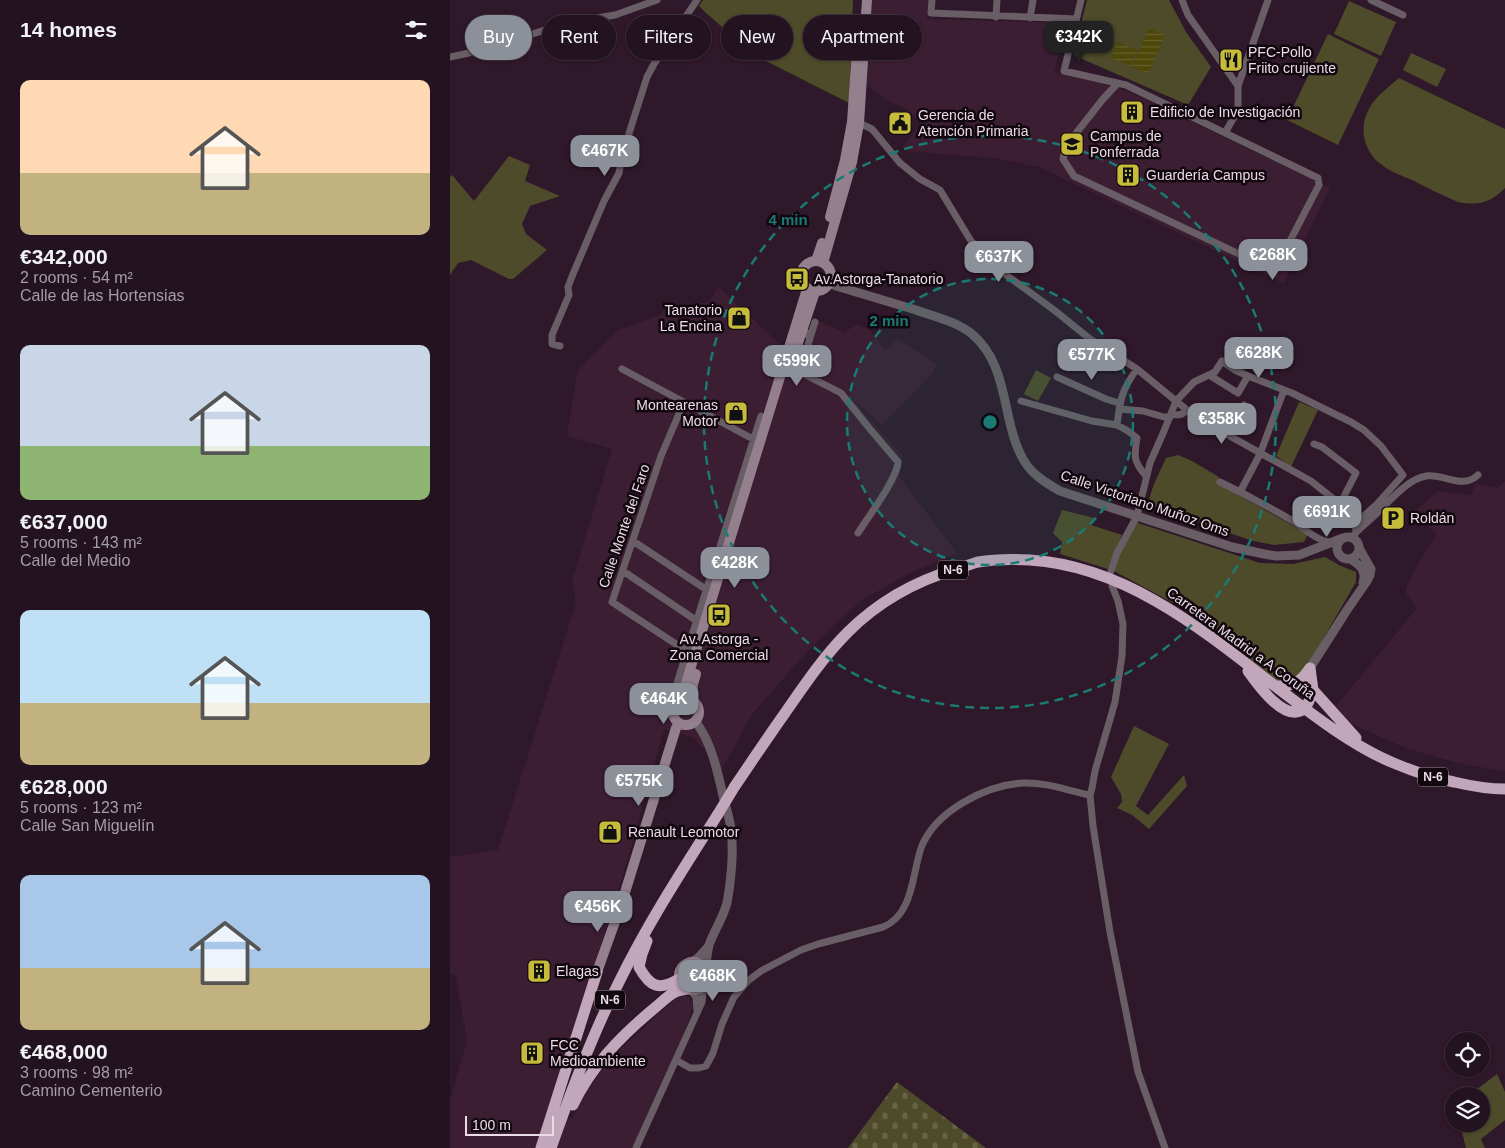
<!DOCTYPE html>
<meta charset="utf-8">
<style>
:root{--surface:#23121f;--page:#2f202c;--text:#f1f3f6;--muted:#a39ea4;--line:#40323d;--accent:#8c9099}
body{margin:0;font-family:Helvetica,sans-serif;background:var(--page);color:var(--text);height:100vh;display:flex;flex-direction:column;font-size:19px;white-space:nowrap}
*{box-sizing:border-box;margin:0}
p{font-size:16px;color:var(--muted)}
.icon{flex:none;width:28px;height:28px;fill:none;stroke:currentColor;stroke-width:2;stroke-linecap:round;stroke-linejoin:round}
.map{position:relative;flex:1;overflow:hidden}
.details{display:flex;flex-direction:column;background:var(--surface);width:450px}
.details>*{flex:none}
.top-card{position:absolute;left:15px;top:15px;width:475px;height:45px;display:flex;gap:10px}
.fabs{position:absolute;left:995px;top:1032px;display:grid;gap:10px}
.fabs a{display:grid;place-items:center;width:45px;height:45px;border-radius:50%;background:var(--surface);box-shadow:0 1px 4px #0004,0 0 0 1px var(--line);font-size:25px}
.scale{position:absolute;left:15px;bottom:12px;width:89px;box-sizing:border-box;padding-left:5px;border:2px solid #ebdbe5;border-top:0;font-size:14px;line-height:18px;white-space:nowrap;color:#ebdbe5;-webkit-text-stroke:4px #11070e;paint-order:stroke}
.price{position:absolute;translate:-50% -42px;padding:0 11px;border-radius:10px;background:var(--accent);color:#fff;font-size:16px;line-height:32px;filter:drop-shadow(0 1px 2px #0008)}
.price::after{content:'';position:absolute;left:50%;top:30px;width:15px;height:11px;margin-left:-8px;background:inherit;clip-path:polygon(0 0,100% 0,50% 100%)}
.price.on{background:#222;color:#fff}
ul{padding:0;list-style:none}
li{display:grid;align-content:center;gap:10px;height:265px;padding:0 20px}
li span{display:grid;place-items:center;height:155px;border-radius:10px;color:#555}
li>.icon{margin-inline-start:auto}
span .icon{width:90px;height:90px;fill:#fffc;stroke-width:1}
li b{font-size:21px}
h2{display:flex;justify-content:space-between;align-items:center;height:60px;padding:0 20px;font-size:21px}
.pill{padding:0 18px;border-radius:22px;background:var(--surface);box-shadow:0 1px 4px #0004,0 0 0 1px var(--line);font-size:18px;line-height:45px}
.pill.on{background:var(--accent);color:#fff}
main{display:flex;flex:1;min-height:0}
.map>svg:first-child{display:block}
.built{fill:#3c1e33}
.grass{fill:#4e4b2a}
.cemetery{fill:url(#cemetery-stones)}
.water{fill:url(#water-rules)}
.lines{fill:none;stroke-linecap:round;stroke-linejoin:round}
.minor{stroke:#6a5e66;stroke-width:7}
.tertiary{stroke:#6a5e66;stroke-width:9}
.secondary{stroke:#94808d;stroke-width:10}
.trunk{stroke:#c2a6b9;stroke-width:11}
.trunk-bridge{stroke:#c2a6b9;stroke-width:11}
.ring{fill:none;stroke:#1a7b74;stroke-width:2.5;stroke-dasharray:9 6}
.labels{text-anchor:middle;stroke-width:5;stroke-linejoin:round;paint-order:stroke}
.shield{fill:#11070e;stroke:#aa9ba4;stroke-width:1}
.shield-label{font-size:12px;font-weight:bold;fill:#ebdbe5}
.poi-label{font-size:14px;fill:#ebdbe5;stroke:#11070e;text-anchor:start}
.street-label{font-size:14px;fill:#ebdbe5;stroke:#11070e}
.centre{fill:#1a7b74;stroke:#11070e;stroke-width:2.5}
.ring-label{font-size:15px;text-anchor:middle;font-weight:bold;fill:#1a7b74;stroke:#11070e;stroke-width:5;stroke-linejoin:round;paint-order:stroke}
</style>
<main>
<section class="details">
<h2>14 homes<svg class="icon" aria-label="filters" viewBox="0 0 24 24"><path d="M4 7h16M4 17h16"/><circle cx="9" cy="7" r="2"/><circle cx="15" cy="17" r="2"/></svg></h2>
<ul>
<li><span style="background:linear-gradient(#ffd9b3 60%,#c2b280 0)"><svg class="icon" aria-label="home" viewBox="0 0 24 24"><path d="M3 11l9-7 9 7M6 9v11h12V9"/></svg></span><div><b>€342,000</b><p>2 rooms · 54 m²</p><p>Calle de las Hortensias</p></div></li>
<li><span style="background:linear-gradient(#c9d6e8 65%,#8fb573 0)"><svg class="icon" aria-label="home" viewBox="0 0 24 24"><path d="M3 11l9-7 9 7M6 9v11h12V9"/></svg></span><div><b>€637,000</b><p>5 rooms · 143 m²</p><p>Calle del Medio</p></div></li>
<li><span style="background:linear-gradient(#bfe0f5 60%,#c2b280 0)"><svg class="icon" aria-label="home" viewBox="0 0 24 24"><path d="M3 11l9-7 9 7M6 9v11h12V9"/></svg></span><div><b>€628,000</b><p>5 rooms · 123 m²</p><p>Calle San Miguelín</p></div></li>
<li><span style="background:linear-gradient(#a9c7e8 60%,#c2b280 0)"><svg class="icon" aria-label="home" viewBox="0 0 24 24"><path d="M3 11l9-7 9 7M6 9v11h12V9"/></svg></span><div><b>€468,000</b><p>3 rooms · 98 m²</p><p>Camino Cementerio</p></div></li>
</ul>
</section>
<div class="map">
<svg width="1055" height="1148" viewBox="0 0 1055 1148">
<defs>
<pattern id="cemetery-stones" width="16" height="16" patternUnits="userSpaceOnUse" patternTransform="scale(1.25)"><rect width="16" height="16" fill="#4e4b2a"/><path d="M2 7V4a2 2 0 0 1 4 0v3zM10 15v-3a2 2 0 0 1 4 0v3z" fill="#686449"/></pattern>
<pattern id="water-rules" width="6" height="5" patternUnits="userSpaceOnUse" patternTransform="scale(1.25)"><rect width="6" height="5" fill="#4d470a"/><path d="M0 2.5h6" fill="none" stroke="#67612e"/></pattern>
</defs>
<rect width="100%" height="100%" fill="#2f1829"/>
<path class="built" d="M422,0H478L477,19L616,23L604,73L653,83L680,92L880,188L834,283L589,167L544,158L457,151L452,147L471,123L455,108L440,102L417,85Z
M268,287L331,345L348,364L362,318L389,330L393,333L406,325L419,329L435,350L448,339L487,364L483,373L432,425L401,398L452,455V465L449,476L507,553L460,573L444,582L411,601L384,625L345,665L303,713L271,770L244,738L214,729L177,862L97,1114L122,1119L139,1089L157,1062L230,994L239,997L244,1005L222,1064L183,1148H0V1101L17,1041L6,976L0,973V857L48,850L126,603L122,581L162,449L117,436L128,370L166,331L210,315L214,309L259,302Z
M1055,481V771L1012,764L958,749L899,723L886,706L967,608L956,593V588L963,572L987,534L963,513L988,491L1021,495L1026,483L1047,488Z"/>
<path class="grass" d="M253,0H403L399,103L304,55L256,13L249,6Z
M637,0H719L736,32L761,67L738,105L623,55Z
M899,1L946,22L931,56L884,34Z
M878,34L929,59L888,145L837,120Z
M961,53L996,69L987,87L953,70Z
M949,78L1055,129V188C1041,203 1027,206 1008,202C992,195 977,188 962,180C952,176 941,172 932,165C913,152 908,127 920,107C926,96 940,86 949,78Z
M59,156L80,165L75,181L110,196L80,206L72,224L76,234L97,250L63,279H59L21,260L8,263L0,275V177L2,175L24,201Z
M586,370L601,378L588,401L574,394Z
M849,402L868,410L841,467L826,456Z
M728,455L742,461L769,477L767,483L858,534L854,542L824,545L803,541L697,505L704,484L716,458Z
M612,510L644,518L641,525L672,535L658,569L610,554L612,542L603,533Z
M685,522L810,563L843,564L875,557L891,566L906,572V582L854,672L833,684L803,665L797,654L738,611L664,571L670,548Z
M684,726L719,744L686,806L698,815L734,775L737,786L699,829L682,815L667,808L672,802L671,794L661,777Z
M1047,1074L1055,1092V1120L1031,1139L1035,1148H1016L1010,1124H1031V1096H1018Z"/>
<path class="cemetery" d="M447,1082L536,1148H398Z"/>
<path class="water" d="M699,28L715,35L698,74L681,67Z
M668,42L687,50L680,66L661,58Z"/>
<g class="lines">
<path class="minor" d="M482,0L481,13L626,19
M631,0L614,71L676,85L868,178L869,185L828,264L823,270L624,176L613,159L616,146L653,99L667,84
M732,0L738,15L788,86V110L775,133
M921,0L953,15
M546,17L547,0
M580,18L583,0
M0,57L19,53L48,40H65L112,24L165,15L207,0
M788,86L818,0
M409,123L422,129L450,163L470,179L490,190L521,241L555,274L604,310L640,339L687,369L737,410L778,435L861,481L890,504L905,524
M353,328L360,338L354,360L356,374
M360,338L365,322
M110,346L102,344V335L119,295L118,287L123,274L154,201L169,173L173,152L197,77L204,64L247,0
M340,367L391,393L420,429L448,462C447,479 418,517 408,533
M172,369L303,439
M798,376L842,393L901,422L914,430L931,446L953,475L927,504L905,524L906,532
M607,377L656,399L669,403
M571,401L642,421L667,425L678,431L687,438C684,456 683,461 696,476
M234,402L211,456L162,602L238,652
M669,409L693,411L714,417H720
M721,414C728,415 732,416 737,410
M667,425C670,400 672,389 687,369
M778,435L794,405
M864,444L872,447L906,473L890,504
M770,482C795,494 819,507 843,521C854,528 867,541 880,542
M790,492L810,454L834,390
M902,538C907,529 916,524 924,516C938,503 957,479 976,476C994,473 1012,490 1028,475
M183,541L257,590
M173,571L247,621
M661,571L667,553L687,516L700,463L714,431L726,401L744,382L765,372L772,361L785,370L798,376L788,393L759,375
M662,586L668,601L673,624L672,656L665,702L645,771L642,788L640,795L643,826L660,932L688,1072L715,1148
M224,707L223,697L228,680L311,416
M240,990L246,997L247,1010
M226,1060L240,1068H249L256,1066L263,1053L272,1024L284,997L299,980L311,971L351,950L368,944L433,927C463,915 462,875 471,848C485,811 536,785 573,783C596,782 619,791 640,795
M186,1148L252,1002L254,984"/>
<path class="tertiary" d="M380,283L386,286C413,294 440,302 466,310C485,317 506,321 522,334C560,366 551,420 573,459C581,474 596,483 610,491L782,547L814,554L826,556L849,555L893,538
M887 548a11 11 0 1 1 22 0a11 11 0 1 1-22 0Z
M900,559C910,565 917,570 913,583
M860,668L897,610L917,581L920,575L921,569L909,548
M245,721C262,742 268,774 274,800C277,810 280,820 281,830C284,851 281,882 277,903C273,918 264,931 259,945C257,954 256,963 255,972
M241,963L248,958L258,947"/>
<path class="secondary" d="M380,217L395,160L402,122L408,34
M351 276a15 15 0 1 1 30 0a15 15 0 1 1-30 0Z
M366,261L372,243
M373,263L402,162L409,123L417,0
M342,361L365,292
M223 712a13 13 0 1 1 26 0a13 13 0 1 1-26 0Z
M231,699L357,289
M242,700L243,684L246,674
M229 976a14 14 0 1 1 28 0a14 14 0 1 1-28 0Z
M147,972L172,902L226,728L229,723"/>
<path class="trunk" d="M860,668L863,690L906,738
M798,671C808,685 836,725 855,708C859,703 861,696 863,690
M826,686C843,687 851,682 860,668
M285,786C302,761 318,737 335,713C355,684 374,656 398,632C428,602 466,581 506,569C513,567 521,564 528,562C545,559 563,559 580,560C675,566 752,629 825,686C860,713 905,748 946,764C965,772 984,778 1004,782C1021,786 1038,789 1055,789
M197,941L192,954L189,967C200,987 209,991 229,979
M123,1105C141,1067 169,1038 201,1011C209,1005 217,996 225,992C229,990 233,990 237,989
M91,1148L147,972
M101,1148C121,1091 142,1035 169,982C198,923 233,869 268,814"/>
<path class="trunk-bridge" d="M268,814L285,786"/>
</g>
<circle cx="540" cy="422" r="143" fill="#1a7b74" fill-opacity=".12"/>
<g class="ring">
<circle cx="540" cy="422" r="143"/>
<circle cx="540" cy="422" r="286"/>
</g>
<defs>
<g id="restaurant-square" transform="scale(1.25)"><rect x="-9" y="-9" width="18" height="18" rx="4" fill="#c7bb3c" stroke="#11070e"/><path d="M-5-6h1v4h1v-4h1v4h1v-4h1v5L-1.5 .5V6h-2V.5L-5-1ZM5-6V6H3V1.5H1.5Q1.5-4 5-6Z" fill="#111"/></g>
<g id="building-square" transform="scale(1.25)"><rect x="-9" y="-9" width="18" height="18" rx="4" fill="#c7bb3c" stroke="#11070e"/><path d="M-4-6H4V6H1V3H-1V6H-4ZM-2.5-4.3h1.7v1.8h-1.7ZM.8-4.3h1.7v1.8H.8ZM-2.5-1h1.7V.8h-1.7ZM.8-1h1.7V.8H.8Z" fill="#111"/></g>
<g id="civic-square" transform="scale(1.25)"><rect x="-9" y="-9" width="18" height="18" rx="4" fill="#c7bb3c" stroke="#11070e"/><path d="M-.6-6.5H3V-4.5H.6V-3L4-1V1h2V6H-6V1h2V-1L-.6-3ZM-1.2 2.5V6h2.4V2.5Z" fill="#111"/></g>
<g id="university-square" transform="scale(1.25)"><rect x="-9" y="-9" width="18" height="18" rx="4" fill="#c7bb3c" stroke="#11070e"/><path d="M0-5L7-2L0 1L-7-2ZM-4 1L0 2.5L4 1V4Q0 6-4 4Z" fill="#111"/></g>
<g id="bus-square" transform="scale(1.25)"><rect x="-9" y="-9" width="18" height="18" rx="4" fill="#c7bb3c" stroke="#11070e"/><path d="M-5-6H5V4H4V6H2V4H-2V6H-4V4H-5ZM-3.5-4V0h7V-4ZM-3.5 1.2v1.5H-2V1.2ZM2 1.2v1.5H3.5V1.2Z" fill="#111"/></g>
<g id="shop-square" transform="scale(1.25)"><rect x="-9" y="-9" width="18" height="18" rx="4" fill="#c7bb3c" stroke="#11070e"/><path d="M-5-2.5h2.3a2.7 3.5 0 0 1 5.4 0H5L5.5 6h-11ZM-1.5-2.5h3a1.5 2.3 0 0 0-3 0Z" fill="#111"/></g>
<g id="parking-square" transform="scale(1.25)"><rect x="-9" y="-9" width="18" height="18" rx="4" fill="#c7bb3c" stroke="#11070e"/><path d="M-3.5-5.5H1a3.5 3.5 0 0 1 0 7H-1V5.5H-3.5ZM-1-3.4V-.6H.8a1.4 1.4 0 0 0 0-2.8Z" fill="#111"/></g>
</defs>
<g fill-rule="evenodd">
<use href="#restaurant-square" x="781" y="60"/>
<use href="#building-square" x="682" y="112"/>
<use href="#civic-square" x="450" y="123"/>
<use href="#university-square" x="622" y="144"/>
<use href="#building-square" x="678" y="175"/>
<use href="#bus-square" x="347" y="279"/>
<use href="#shop-square" x="289" y="318"/>
<use href="#shop-square" x="286" y="413"/>
<use href="#parking-square" x="943" y="518"/>
<use href="#bus-square" x="269" y="615"/>
<use href="#shop-square" x="160" y="832"/>
<use href="#building-square" x="89" y="971"/>
<use href="#building-square" x="82" y="1053"/>
</g>
<g class="labels">
<g class="shield">
<rect x="488" y="560.5" width="30" height="19" rx="4"/>
<rect x="968" y="767.5" width="30" height="19" rx="4"/>
<rect x="145" y="990.5" width="30" height="19" rx="4"/>
</g>
<g class="shield-label">
<text x="503" y="574">N-6</text>
<text x="983" y="781">N-6</text>
<text x="160" y="1004">N-6</text>
</g>
<g class="poi-label">
<text x="798" y="57">PFC-Pollo<tspan x="798" dy="16">Friito crujiente</tspan></text>
<text x="700" y="117">Edificio de Investigación</text>
<text x="468" y="120">Gerencia de<tspan x="468" dy="16">Atención Primaria</tspan></text>
<text x="640" y="141">Campus de<tspan x="640" dy="16">Ponferrada</tspan></text>
<text x="696" y="180">Guardería Campus</text>
<text x="364" y="284">Av.Astorga-Tanatorio</text>
<text x="272" y="315" text-anchor="end">Tanatorio<tspan x="272" dy="16">La Encina</tspan></text>
<text x="268" y="410" text-anchor="end">Montearenas<tspan x="268" dy="16">Motor</tspan></text>
<text x="960" y="523">Roldán</text>
<text x="269" y="644" text-anchor="middle">Av. Astorga -<tspan x="269" dy="16">Zona Comercial</tspan></text>
<text x="178" y="837">Renault Leomotor</text>
<text x="106" y="976">Elagas</text>
<text x="100" y="1050">FCC<tspan x="100" dy="16">Medioambiente</tspan></text>
</g>
<g class="street-label">
<text transform="translate(695 503) rotate(19)" y="5">Calle Victoriano Muñoz Oms</text>
<text transform="translate(174 526) rotate(-71)" y="5">Calle Monte del Faro</text>
<text transform="translate(791 643) rotate(36)" y="5">Carretera Madrid a A Coruña</text>
</g>
</g>
<circle cx="540" cy="422" r="8" class="centre"/>
<g class="ring-label">
<text x="338" y="225">4 min</text>
<text x="439" y="326">2 min</text>
</g>
</svg>
<div class="fabs">
<a><svg class="icon" aria-label="locate" viewBox="0 0 24 24"><circle cx="12" cy="12" r="6"/><path d="M12 2v4M12 18v4M2 12h4M18 12h4"/></svg></a>
<a><svg class="icon" aria-label="layers" viewBox="0 0 24 24"><path d="M12 4l9 5-9 5-9-5zM3 14l9 5 9-5"/></svg></a>
</div>
<div class="scale">100 m</div>
<b class="price on" style="left:629px;top:63px">€342K</b>
<b class="price" style="left:155px;top:177px">€467K</b>
<b class="price" style="left:823px;top:281px">€268K</b>
<b class="price" style="left:549px;top:283px">€637K</b>
<b class="price" style="left:809px;top:379px">€628K</b>
<b class="price" style="left:642px;top:381px">€577K</b>
<b class="price" style="left:347px;top:387px">€599K</b>
<b class="price" style="left:772px;top:445px">€358K</b>
<b class="price" style="left:877px;top:538px">€691K</b>
<b class="price" style="left:285px;top:589px">€428K</b>
<b class="price" style="left:214px;top:725px">€464K</b>
<b class="price" style="left:189px;top:807px">€575K</b>
<b class="price" style="left:148px;top:933px">€456K</b>
<b class="price" style="left:263px;top:1002px">€468K</b>
<div class="top-card">
<a class="pill on">Buy</a>
<a class="pill">Rent</a>
<a class="pill">Filters</a>
<a class="pill">New</a>
<a class="pill">Apartment</a>
</div>
</div>
</main>
